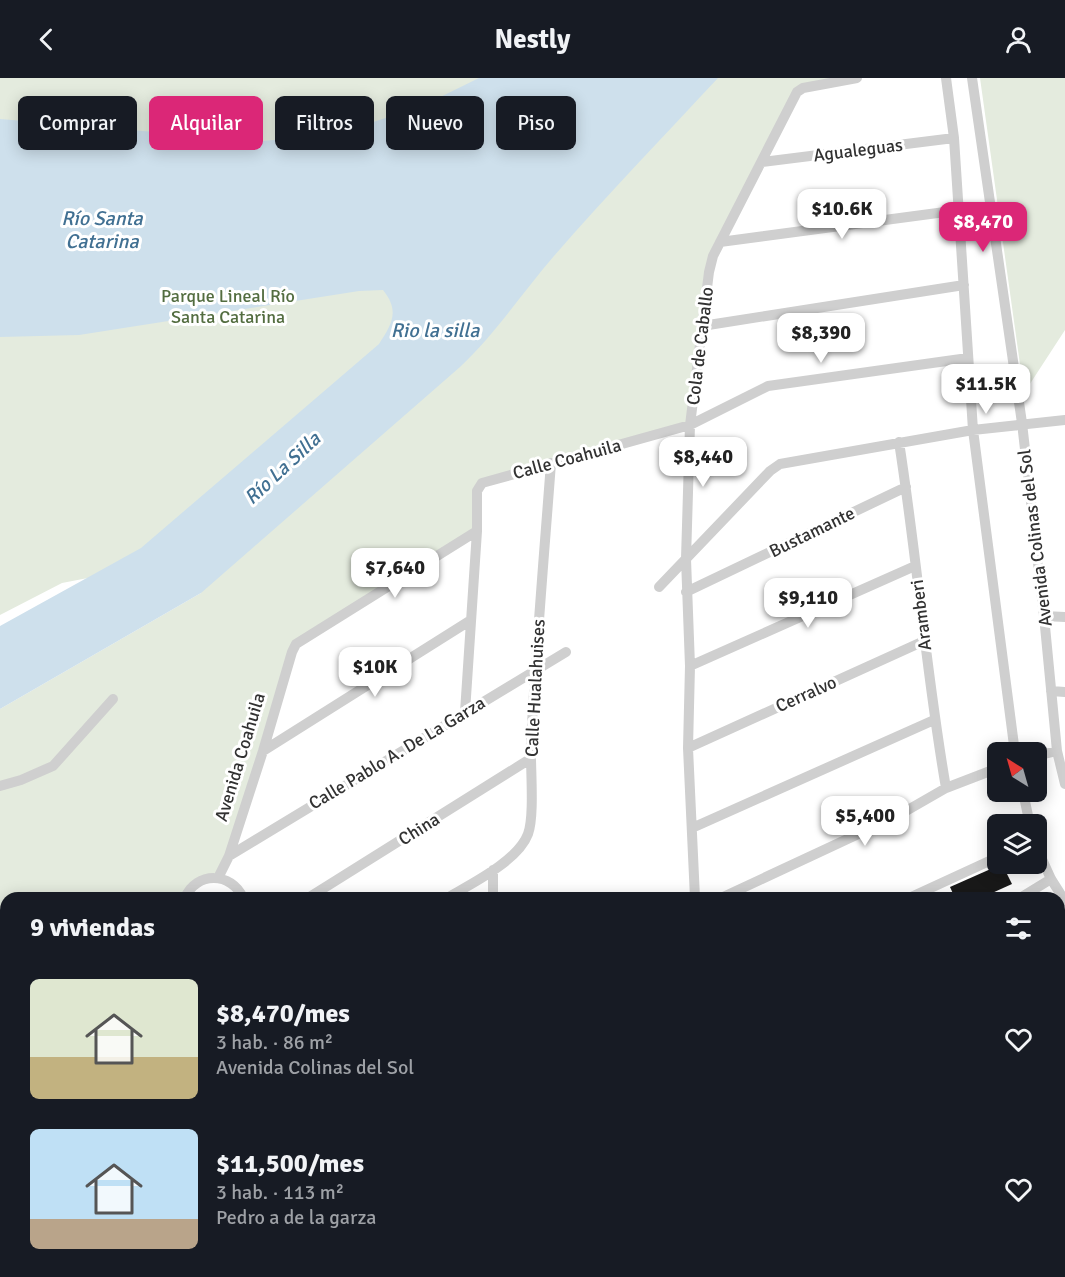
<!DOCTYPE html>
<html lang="es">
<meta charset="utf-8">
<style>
:root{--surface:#171b24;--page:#242831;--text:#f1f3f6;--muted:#9ea1a6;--accent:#db2777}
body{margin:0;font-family:Signika,sans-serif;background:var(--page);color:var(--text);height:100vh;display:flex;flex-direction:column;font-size:22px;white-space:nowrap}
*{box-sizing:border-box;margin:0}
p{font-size:20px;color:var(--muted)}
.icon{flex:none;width:33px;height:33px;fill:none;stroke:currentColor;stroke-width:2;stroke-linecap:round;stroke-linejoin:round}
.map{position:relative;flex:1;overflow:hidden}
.panel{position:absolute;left:0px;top:814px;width:1065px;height:386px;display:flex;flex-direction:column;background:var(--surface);border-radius:18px 18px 0 0;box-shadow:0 3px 15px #0003}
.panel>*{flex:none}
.hud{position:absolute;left:18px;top:18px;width:600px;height:54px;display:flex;gap:12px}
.needle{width:39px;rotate:323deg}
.controls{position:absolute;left:987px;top:664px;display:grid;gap:12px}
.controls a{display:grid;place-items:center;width:60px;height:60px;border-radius:9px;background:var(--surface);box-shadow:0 3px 15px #0003;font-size:30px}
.price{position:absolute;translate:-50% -51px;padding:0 14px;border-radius:12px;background:#fff;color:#222;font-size:20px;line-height:39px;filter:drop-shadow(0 2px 3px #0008)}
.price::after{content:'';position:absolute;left:50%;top:36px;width:18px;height:14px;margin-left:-9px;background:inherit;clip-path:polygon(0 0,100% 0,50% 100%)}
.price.current{background:var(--accent);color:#fff}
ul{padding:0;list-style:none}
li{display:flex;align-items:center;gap:18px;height:150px;padding:0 30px}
li span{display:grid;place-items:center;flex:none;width:168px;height:120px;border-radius:9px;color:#555}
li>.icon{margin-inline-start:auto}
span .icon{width:72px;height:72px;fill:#fffc;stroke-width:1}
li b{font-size:26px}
h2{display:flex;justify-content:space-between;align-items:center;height:72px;padding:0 30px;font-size:26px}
.chip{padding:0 21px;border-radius:9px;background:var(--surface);box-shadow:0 3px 15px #0003;font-size:21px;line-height:54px}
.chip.current{background:var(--accent);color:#fff}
header{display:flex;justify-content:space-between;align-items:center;height:78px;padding:0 30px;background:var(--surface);font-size:27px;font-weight:700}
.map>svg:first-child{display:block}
.green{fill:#e4ebde}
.water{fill:#cee0ec}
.building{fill:#191919}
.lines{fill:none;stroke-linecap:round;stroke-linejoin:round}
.street{stroke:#cfcfcf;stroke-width:10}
.secondary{stroke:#bcbcbc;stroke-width:15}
.labels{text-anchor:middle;stroke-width:6;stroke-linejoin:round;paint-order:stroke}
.street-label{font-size:18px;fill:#323232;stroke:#fff}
.park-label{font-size:18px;fill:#536d40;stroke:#fff}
.water-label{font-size:20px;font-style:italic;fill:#417092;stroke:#fff}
</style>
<header><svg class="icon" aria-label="back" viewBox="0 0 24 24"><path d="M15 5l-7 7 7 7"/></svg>Nestly<svg class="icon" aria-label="person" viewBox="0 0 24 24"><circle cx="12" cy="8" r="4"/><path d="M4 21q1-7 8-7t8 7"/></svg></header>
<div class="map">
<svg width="1065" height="1199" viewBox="0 0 1065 1199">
<rect width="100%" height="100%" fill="#fff"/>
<path class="green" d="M0,0H857L803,10L713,178L690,347L482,405L477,453L299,563L218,800H207L185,820H6V925L0,928V631L201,515L212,476L62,505L0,537Z
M980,0H1065V252L1024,315Z
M368,1194H503L496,1199H366Z"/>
<path class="water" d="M479,0H718C663,59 607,117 554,178C522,215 495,256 460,289L201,515L0,631V548L141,470L379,266C392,246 400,233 383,212L359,213L79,257L0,259V41L263,63L337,56L422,28Z"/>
<path class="building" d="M1002,786L1012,806L981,820H955L950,809Z"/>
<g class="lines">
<path class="street" d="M946,0L954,60L973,352L1015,675
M972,0L1022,345L1044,538L1057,673L1065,706
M762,84L954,60
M720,164L960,132
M702,248L964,207
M899,364C917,479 926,595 946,710
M659,509L770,393L780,386L973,352L1065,342
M686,514L906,409
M1044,538L1065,539
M690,588L915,488
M1051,613L1065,614
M465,634L477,453V413L482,405L690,347L768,308L968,280
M688,670L924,563
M263,673L471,542
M1036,678L1057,673
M0,708L21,702L53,688L113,621
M1023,714L1030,747
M692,750L934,642
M1036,768L1051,801L1065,823
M229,778L566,574
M493,792V820
M218,800L229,778L263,673L292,574L296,566L477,453
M185,820C196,793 232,794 243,820
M308,820L530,681
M447,820C471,806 518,783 528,756C535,737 530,687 531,664C536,571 544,478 551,385
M695,820L688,670L690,588L686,481L690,347L709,194L713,178L797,14L803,10L857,0
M721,820L899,737L946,710L998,690
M909,820L998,779
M1020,820L1051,801
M1059,903L1065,899
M0,928L6,925
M0,1020L6,1017
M1059,1063L1065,1078
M0,1110L6,1107
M1059,1142L1065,1135
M775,1194L777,1199
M860,1194L862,1199
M949,1194L951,1199
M1031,1194L1033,1199
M10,1199L21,1194
M180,1199L182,1194
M266,1199L268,1194
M357,1199L358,1194
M507,1199L514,1194
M654,1199L661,1194
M1017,1199L1020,1194"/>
<path class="secondary" d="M98,1199L99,1194"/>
</g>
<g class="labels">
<g class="street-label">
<text transform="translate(858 72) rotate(-7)" y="6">Agualeguas</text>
<text transform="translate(700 268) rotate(-83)" y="6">Cola de Caballo</text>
<text transform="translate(567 381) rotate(-15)" y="6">Calle Coahuila</text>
<text transform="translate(812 454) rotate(-26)" y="6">Bustamante</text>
<text transform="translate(1035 460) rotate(-97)" y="6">Avenida Colinas del Sol</text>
<text transform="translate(921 537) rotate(-97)" y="6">Aramberi</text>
<text transform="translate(535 610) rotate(-87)" y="6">Calle Hualahuises</text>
<text transform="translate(806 616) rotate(-24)" y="6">Cerralvo</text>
<text transform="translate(397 675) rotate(-31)" y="6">Calle Pablo A. De La Garza</text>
<text transform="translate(240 679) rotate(-73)" y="6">Avenida Coahuila</text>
<text transform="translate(419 751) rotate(-32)" y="6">China</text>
</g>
<g class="park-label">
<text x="228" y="224">Parque Lineal Río<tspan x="228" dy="21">Santa Catarina</tspan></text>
</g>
<g class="water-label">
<text x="102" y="147">Río Santa<tspan x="102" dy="23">Catarina</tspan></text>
<text x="435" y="259">Rio la silla</text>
<text transform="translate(282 390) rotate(-43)" y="7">Río La Silla</text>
</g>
</g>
</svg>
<div class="controls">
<a><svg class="needle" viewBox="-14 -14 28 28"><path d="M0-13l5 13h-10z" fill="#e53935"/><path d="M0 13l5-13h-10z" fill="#9ea1a6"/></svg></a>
<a><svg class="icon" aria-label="layers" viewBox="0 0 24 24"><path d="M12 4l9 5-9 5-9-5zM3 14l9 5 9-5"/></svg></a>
</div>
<b class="price" style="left:842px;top:162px">$10.6K</b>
<b class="price current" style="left:983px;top:175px">$8,470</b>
<b class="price" style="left:821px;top:286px">$8,390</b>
<b class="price" style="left:986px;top:337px">$11.5K</b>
<b class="price" style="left:703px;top:410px">$8,440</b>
<b class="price" style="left:395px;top:521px">$7,640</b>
<b class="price" style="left:808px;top:551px">$9,110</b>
<b class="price" style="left:375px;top:620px">$10K</b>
<b class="price" style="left:865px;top:769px">$5,400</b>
<div class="hud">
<a class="chip">Comprar</a>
<a class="chip current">Alquilar</a>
<a class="chip">Filtros</a>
<a class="chip">Nuevo</a>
<a class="chip">Piso</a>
</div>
<section class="panel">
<h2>9 viviendas<svg class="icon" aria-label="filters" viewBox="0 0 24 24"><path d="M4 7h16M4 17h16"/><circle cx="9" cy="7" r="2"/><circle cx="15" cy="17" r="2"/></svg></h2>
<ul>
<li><span style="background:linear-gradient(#dfe7d0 65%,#c2b280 0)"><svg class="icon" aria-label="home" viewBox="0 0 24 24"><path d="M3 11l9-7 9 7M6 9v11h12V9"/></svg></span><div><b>$8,470/mes</b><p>3 hab. · 86 m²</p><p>Avenida Colinas del Sol</p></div><svg class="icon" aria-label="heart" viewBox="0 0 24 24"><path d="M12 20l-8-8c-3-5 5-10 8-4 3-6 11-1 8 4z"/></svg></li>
<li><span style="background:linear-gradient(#bfe0f5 75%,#b9a48a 0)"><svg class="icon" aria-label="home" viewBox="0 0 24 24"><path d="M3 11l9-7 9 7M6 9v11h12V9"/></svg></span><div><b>$11,500/mes</b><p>3 hab. · 113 m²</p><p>Pedro a de la garza</p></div><svg class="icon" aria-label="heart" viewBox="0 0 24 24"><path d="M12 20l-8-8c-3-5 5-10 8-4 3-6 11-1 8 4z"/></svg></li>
</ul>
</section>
</div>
